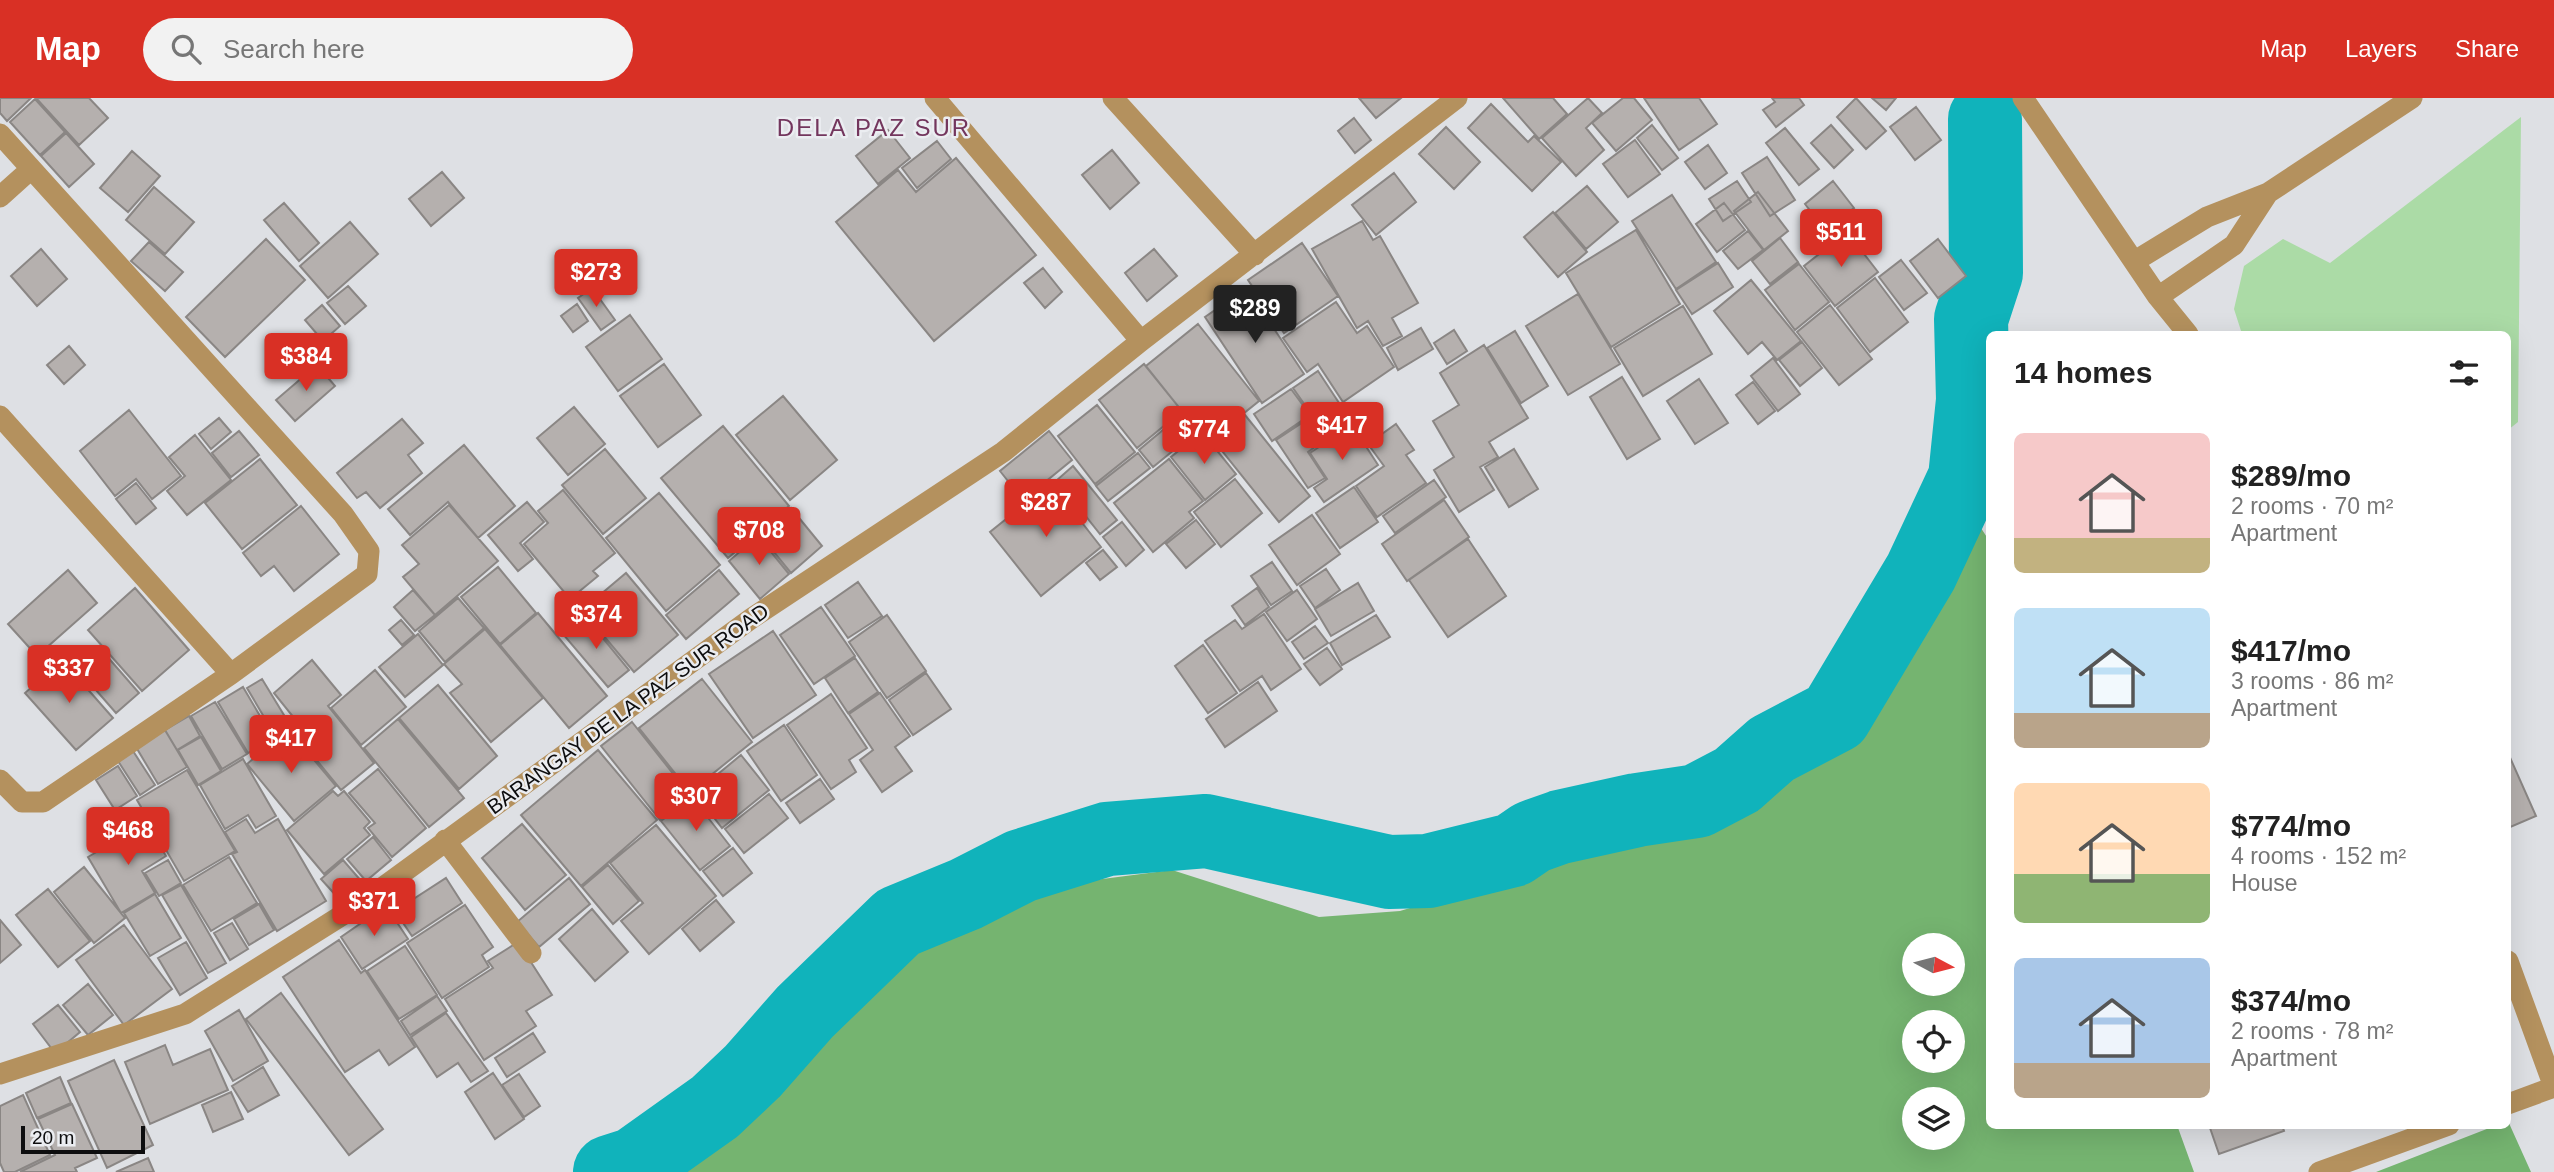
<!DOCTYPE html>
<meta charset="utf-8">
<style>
:root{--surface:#fff;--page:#f2f2f2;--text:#222;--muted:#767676;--accent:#d93025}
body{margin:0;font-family:Arial,sans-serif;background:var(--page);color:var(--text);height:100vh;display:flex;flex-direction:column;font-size:26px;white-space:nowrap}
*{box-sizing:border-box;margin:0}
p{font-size:23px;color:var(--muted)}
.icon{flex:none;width:38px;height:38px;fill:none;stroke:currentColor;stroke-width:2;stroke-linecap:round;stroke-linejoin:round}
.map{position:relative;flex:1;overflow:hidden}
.panel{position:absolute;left:1986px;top:233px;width:525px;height:798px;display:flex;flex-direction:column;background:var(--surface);border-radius:10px;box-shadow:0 7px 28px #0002}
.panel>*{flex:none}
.needle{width:46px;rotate:97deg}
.fabs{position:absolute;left:1902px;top:835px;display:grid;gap:14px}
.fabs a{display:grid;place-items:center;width:63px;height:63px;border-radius:50%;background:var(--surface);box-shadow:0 7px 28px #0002;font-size:35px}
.scale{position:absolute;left:21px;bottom:18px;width:124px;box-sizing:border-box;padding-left:7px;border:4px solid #0d0d0e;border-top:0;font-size:19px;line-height:24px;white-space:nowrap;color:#0d0d0e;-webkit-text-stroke:5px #ebedf1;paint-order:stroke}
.price{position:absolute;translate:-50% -60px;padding:0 16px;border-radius:7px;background:var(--accent);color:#fff;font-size:23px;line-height:46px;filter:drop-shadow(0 2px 4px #0008)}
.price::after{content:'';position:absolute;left:50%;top:42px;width:21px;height:16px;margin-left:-10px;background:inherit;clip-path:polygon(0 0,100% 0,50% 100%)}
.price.current{background:#222;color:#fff}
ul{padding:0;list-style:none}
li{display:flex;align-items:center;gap:21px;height:175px;padding:0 28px}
li span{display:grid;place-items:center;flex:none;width:196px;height:140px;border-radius:10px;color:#555}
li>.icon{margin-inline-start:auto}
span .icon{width:84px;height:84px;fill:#fffc;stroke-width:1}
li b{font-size:30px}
h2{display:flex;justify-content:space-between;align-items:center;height:84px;padding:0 28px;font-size:30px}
header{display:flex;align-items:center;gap:42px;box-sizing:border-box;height:98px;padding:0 35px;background:var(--accent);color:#fff}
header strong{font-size:33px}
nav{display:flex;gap:38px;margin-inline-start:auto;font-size:24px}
.search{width:490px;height:63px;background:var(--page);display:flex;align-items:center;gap:18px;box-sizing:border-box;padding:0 24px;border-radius:38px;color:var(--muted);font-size:26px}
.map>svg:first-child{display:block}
.green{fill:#abdba6}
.forest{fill:#75b470;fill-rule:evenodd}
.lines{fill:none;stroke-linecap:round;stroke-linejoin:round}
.river{stroke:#10b3bb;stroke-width:74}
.building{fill:#b5b0ae;stroke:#8a8684;stroke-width:2}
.minor{stroke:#b4915e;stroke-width:21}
.labels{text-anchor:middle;stroke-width:5;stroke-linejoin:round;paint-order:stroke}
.street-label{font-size:21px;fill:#0d0d0e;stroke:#ebedf1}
.quarter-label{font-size:24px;letter-spacing:2px;fill:#73365d;stroke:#ebedf1}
</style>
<header>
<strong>Map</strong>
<div class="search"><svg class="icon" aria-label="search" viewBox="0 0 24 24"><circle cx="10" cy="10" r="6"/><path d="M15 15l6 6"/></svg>Search here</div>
<nav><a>Map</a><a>Layers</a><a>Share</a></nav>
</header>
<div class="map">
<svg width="2554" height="1074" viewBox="0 0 2554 1074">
<rect width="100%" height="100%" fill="#dee0e4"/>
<path class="green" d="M2521,19L2518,324L2508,332V236H2242L2234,211L2244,168L2283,141L2330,165Z"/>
<path class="forest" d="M1970,413L1990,444V1027H2177L2194,1074H657L655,1071L919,839L1056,787L1172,772L1319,819L1400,813L1642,740L1814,666L1902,547ZM1914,847H1953V886H1914ZM1914,924H1953V962H1914ZM1914,1001H1953V1040H1914Z
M2508,1023L2531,1074H2376L2497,1027H2508Z"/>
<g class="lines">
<path class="river" d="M610,1074L635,1066L715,1009L753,973L805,914L898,824L966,796L1021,768L1107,741L1206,733L1389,774L1428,773L1513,752L1532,739L1560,729L1637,712L1697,703L1737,682L1772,651L1835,618L1921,474L1965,380L1973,302L1971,221L1986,175L1985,21"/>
</g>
<path class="building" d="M0,0H31L7,23L0,15Z
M36,0H89L108,20L79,47Z
M1359,0H1401L1376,20Z
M1503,0H1553L1567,16L1539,41Z
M1588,0L1602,15L1586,30L1604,52L1576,78L1542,40Z
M1623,0H1634L1652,22L1616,53L1592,25Z
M1644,0H1699L1717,26L1679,52Z
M1772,0H1799L1804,7L1776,29L1763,12L1775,4Z
M1856,0L1886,33L1866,51L1837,19Z
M1872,0H1896L1886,12Z
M35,1L65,34L40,57L10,24Z
M1491,6L1528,44L1534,38L1561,64L1532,93L1468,30Z
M1916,9L1941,42L1915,62L1890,29Z
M1354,20L1371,42L1355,55L1338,33Z
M1652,27L1678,60L1662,72L1637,40Z
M1831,27L1853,52L1834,70L1811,45Z
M1446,29L1480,64L1454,91L1419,56Z
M1785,30L1819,71L1799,87L1766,45Z
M888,32L910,60L878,86L856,58Z
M66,35L94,66L69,89L41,58Z
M1635,42L1660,76L1628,99L1603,66Z
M937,43L951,61L917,90L902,70Z
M1708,47L1727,75L1705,91L1685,64Z
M1112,52L1139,85L1110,111L1082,77Z
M132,53L160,78L128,114L100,90Z
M1767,59L1795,102L1770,118L1742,75Z
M956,60L1036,157L934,243L836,124L898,72L916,94Z
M442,74L464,100L431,128L409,101Z
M1394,75L1416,104L1376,137L1352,107Z
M1737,83L1751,104L1723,123L1709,101Z
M1833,83L1854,110L1825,132L1805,106Z
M1587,88L1618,124L1586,151L1555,115Z
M154,89L194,124L165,156L126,122Z
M1758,94L1788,133L1764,152L1734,113Z
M1672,97L1716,164L1676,191L1632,123Z
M284,105L319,145L299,163L264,122Z
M1724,105L1745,132L1717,154L1696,126Z
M1553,114L1587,154L1558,179L1524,139Z
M1362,123L1373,142L1380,138L1418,205L1392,220L1402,238L1383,248L1368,223L1357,230L1312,151Z
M350,124L378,156L328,200L300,168Z
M1636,132L1680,206L1611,249L1566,175Z
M1748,133L1763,152L1738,171L1723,153Z
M1847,134L1878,174L1835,208L1804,168Z
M1780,140L1798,164L1770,186L1752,163Z
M266,141L305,182L225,259L186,219Z
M1938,141L1966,178L1938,200L1910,163Z
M149,144L183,174L165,193L131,163Z
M1302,145L1338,198L1284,235L1248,182Z
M41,151L67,181L37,208L11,178Z
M1154,151L1177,178L1147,203L1125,175Z
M1901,162L1927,195L1904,212L1879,179Z
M1718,165L1733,189L1692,216L1676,192Z
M1799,166L1829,204L1795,232L1765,192Z
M1043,170L1062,194L1045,210L1024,185Z
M1875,180L1908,224L1870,254L1837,210Z
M1751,182L1801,243L1777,262L1762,244L1748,256L1714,213Z
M348,188L366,208L345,226L327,205Z
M592,190L615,222L601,232L578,200Z
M1247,190L1304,276L1262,305L1205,219Z
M1578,196L1620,266L1568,297L1526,228Z
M1336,204L1357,235L1367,228L1394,269L1343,304L1318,266L1307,274L1283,240Z
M577,206L588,223L573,234L561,218Z
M322,207L340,228L323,243L305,222Z
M1830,207L1872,261L1839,287L1797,234Z
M1683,208L1712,256L1643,298L1614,250Z
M630,217L662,261L618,293L586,249Z
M1198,226L1259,303L1213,340L1204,328L1198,333L1146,268Z
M1421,230L1433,251L1398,272L1387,250Z
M1454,232L1467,253L1447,266L1434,245Z
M1515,233L1548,288L1521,305L1487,250Z
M1802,244L1822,270L1800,288L1779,262Z
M1484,247L1528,320L1489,344L1498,359L1480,369L1494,392L1459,414L1434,372L1454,359L1433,323L1459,307L1440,275Z
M69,248L85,267L64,286L47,267Z
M1773,260L1800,296L1778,313L1751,278Z
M664,266L701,317L658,349L620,298Z
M1144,266L1182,313L1137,350L1099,302Z
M317,267L335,288L295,323L276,302Z
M1318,273L1343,311L1319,327L1293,290Z
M1622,279L1660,341L1627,361L1590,299Z
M1699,281L1728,325L1695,346L1667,303Z
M1753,284L1775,313L1758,326L1736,297Z
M1291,291L1310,317L1272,343L1254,316Z
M783,298L837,362L790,402L736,337Z
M1097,307L1135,354L1095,386L1058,338Z
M574,309L605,346L568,377L537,340Z
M129,312L181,378L152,401L136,381L115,398L80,353Z
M1343,315L1349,324L1327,340L1321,331Z
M1181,317L1196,334L1153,369L1139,352Z
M1245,317L1310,398L1279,424L1214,343Z
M1311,319L1326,341L1308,354L1325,380L1308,390L1276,342Z
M219,320L231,334L211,351L199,336Z
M402,321L423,345L408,357L422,375L380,410L366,394L357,400L337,375Z
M1396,326L1414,352L1406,357L1426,385L1377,419L1356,388L1384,368L1368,346Z
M1352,327L1378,367L1324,404L1314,390L1327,381L1310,355Z
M723,328L789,408L728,460L661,380Z
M239,333L259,357L231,379L212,355Z
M1049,333L1072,362L1023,402L1000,373Z
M1202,334L1236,376L1205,402L1171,359Z
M195,337L231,382L187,417L167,393L185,378L169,359Z
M464,347L515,408L478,440L448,404L410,437L388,411Z
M605,351L646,400L603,436L562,387Z
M1514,351L1538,391L1509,409L1485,369Z
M1138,355L1150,370L1108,403L1096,388Z
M260,361L297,407L242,451L205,405Z
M1169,361L1203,403L1189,414L1194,420L1153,454L1114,405Z
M1073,368L1117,422L1100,436L1057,382Z
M1235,381L1262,415L1221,449L1194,414Z
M1434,382L1446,399L1395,435L1383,418Z
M136,385L156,410L136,426L116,401Z
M1051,385L1101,449L1041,498L990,434Z
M1354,389L1378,424L1340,450L1316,415Z
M563,392L615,455L593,473L598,478L570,501L524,446L548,425L538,413Z
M659,395L720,467L666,513L606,440Z
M1444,402L1469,439L1407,483L1382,446Z
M527,404L544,424L520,445L533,461L518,473L488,437Z
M449,407L498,463L435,517L403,479L419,466L402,447Z
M301,408L339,456L294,493L274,468L261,478L243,455Z
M791,410L822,448L791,475L760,437Z
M1312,417L1340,456L1297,487L1269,447Z
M1196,422L1215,446L1186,470L1166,446Z
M1122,424L1144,452L1126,468L1103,439Z
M758,438L789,476L760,501L729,463Z
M1468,441L1506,498L1448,539L1409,482Z
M1103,452L1117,469L1100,482L1086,465Z
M1272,464L1292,493L1271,507L1251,478Z
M498,469L536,515L500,546L461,499Z
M1326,471L1340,492L1315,510L1300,488Z
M68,472L97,505L37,558L8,526Z
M719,472L739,496L686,541L666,517Z
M626,475L678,537L634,574L582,512Z
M858,484L882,518L848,540L825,507Z
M1358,485L1374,513L1331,538L1315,511Z
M135,490L189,552L142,593L88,532Z
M1257,490L1269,509L1245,527L1232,508Z
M413,492L435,517L415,533L394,509Z
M1297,492L1317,521L1287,543L1266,514Z
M458,500L484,530L445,564L419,533Z
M821,509L855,558L814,586L780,537Z
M538,515L607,598L569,630L500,547Z
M1264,516L1301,571L1271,592L1262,578L1240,593L1205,543L1235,522L1242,531Z
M584,517L629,572L608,589L562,535Z
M887,517L926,573L887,600L849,544Z
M1376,517L1390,539L1342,567L1330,545Z
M401,522L414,537L402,547L389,532Z
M1315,528L1328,545L1304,561L1292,544Z
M485,531L543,600L491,644L450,595L462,586L444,566Z
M773,533L816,597L753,640L709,576Z
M418,536L443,567L405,599L379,569Z
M1203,547L1237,595L1208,615L1175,568Z
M1327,550L1342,571L1320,587L1304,566Z
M105,556L139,595L116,615L82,576Z
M855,560L878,594L848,615L825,580Z
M62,562L113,620L76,652L25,595Z
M312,562L341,597L328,608L374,665L341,692L292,632L299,626L274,595Z
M375,572L406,609L361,647L331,610Z
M926,575L951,611L913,637L889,602Z
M262,581L290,627L274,636L247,590Z
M702,581L752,644L690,694L639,630Z
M1258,584L1277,613L1225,649L1206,621Z
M438,587L497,658L459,691L399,620Z
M243,589L273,640L248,655L218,604Z
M880,595L910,638L895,649L912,673L882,694L860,662L873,652L849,616Z
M831,596L867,650L849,662L856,674L831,691L787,627Z
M215,604L247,656L222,671L191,618Z
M189,618L200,638L177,652L165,632Z
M398,621L464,700L429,729L364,650Z
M632,624L690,697L660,722L601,648Z
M784,627L817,677L781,703L747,653Z
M288,631L336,688L294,723L247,666Z
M165,632L187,669L158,686L136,649Z
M201,639L221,673L198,687L178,652Z
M598,652L657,722L581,788L521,717Z
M133,653L155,687L140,697L118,663Z
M2508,655L2536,718L2508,730Z
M741,657L769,692L722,730L695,695Z
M243,661L276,718L256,730L248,717L225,731L200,687Z
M118,668L137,698L115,712L96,682Z
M378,671L426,730L392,759L368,730L375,725L349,695Z
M187,672L235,753L184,783L137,702Z
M820,681L834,701L800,725L786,705Z
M333,693L338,698L344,693L370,724L364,730L370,737L324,776L287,732Z
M769,696L788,720L744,755L725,731Z
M692,699L730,748L700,772L661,723Z
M246,721L255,735L278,721L326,803L277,833L232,756L237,754L225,734Z
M146,725L166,758L142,773L155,795L121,815L88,759Z
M522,726L566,777L525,812L482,760Z
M656,727L716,798L649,856L621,823L643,805L610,765Z
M373,739L391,762L366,783L347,761Z
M733,750L752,775L723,798L703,773Z
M229,759L257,805L211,833L183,787Z
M168,762L181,785L159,798L145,775Z
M343,762L362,784L340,802L321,781Z
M608,767L639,803L613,826L582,789Z
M84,769L125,820L94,845L54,794Z
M446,780L462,805L412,838L395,813Z
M569,780L590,806L539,849L517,824Z
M181,787L226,865L208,875L162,797Z
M48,791L90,843L58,869L16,817Z
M155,796L181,840L150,858L124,815Z
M716,802L734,824L700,853L682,831Z
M259,806L274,832L249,847L234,821Z
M465,807L493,849L482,857L489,869L442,900L407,845Z
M386,808L408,841L362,871L341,839Z
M592,811L628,854L595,883L559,841Z
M0,822L21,847L0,865Z
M232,825L248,851L230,862L214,835Z
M124,827L172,891L124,927L76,862Z
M339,842L361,875L365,872L415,949L389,967L379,952L345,974L283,879Z
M186,844L207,880L180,897L158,860Z
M518,844L552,897L526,913L536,928L484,962L445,901L493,870L488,863Z
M405,848L437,897L399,921L367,873Z
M88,886L113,917L88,937L63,907Z
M281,895L383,1031L349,1057L246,921Z
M437,898L447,913L410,937L401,923Z
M58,907L80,934L55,955L33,926Z
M239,912L268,963L233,983L205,933Z
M446,915L488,973L471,984L458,965L437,979L411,939Z
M533,935L545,954L507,979L495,960Z
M165,947L173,967L210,951L228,992L150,1026L125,964Z
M114,962L153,1047L107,1070L68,983Z
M263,969L279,997L248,1014L232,988Z
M493,975L524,1021L495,1041L465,994Z
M519,976L540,1008L524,1019L502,987Z
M60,979L71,1005L37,1020L26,995Z
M231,994L243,1021L213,1034L202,1007Z
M23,997L50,1057L15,1074H4L0,1065V1008Z
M72,1006L97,1060L75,1070L77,1074H20L55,1057L38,1021Z
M2209,1027H2282L2284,1033L2219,1056Z
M148,1060L154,1074H116Z"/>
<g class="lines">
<path class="minor" d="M935,0L1141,243
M1113,0L1255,157
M2023,0L2158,199L2188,236
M0,36L343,416L369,453L367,476L231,576L43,704H22L0,682
M0,99L30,72
M2135,163L2207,119L2268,95L2412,0
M2158,199L2234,147L2268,95
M0,318L231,576
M445,742L531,855
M2508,863L2554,989
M0,976L185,916L360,806L752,520L1003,354L1141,243L1457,0
M2508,1006L2554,989
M2319,1074L2449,1027"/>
</g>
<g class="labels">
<g class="street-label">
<text transform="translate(628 611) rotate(-36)" y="7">BARANGAY DE LA PAZ SUR ROAD</text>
</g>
<g class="quarter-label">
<text x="874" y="38">DELA PAZ SUR</text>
</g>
</g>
</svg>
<div class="fabs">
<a><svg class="needle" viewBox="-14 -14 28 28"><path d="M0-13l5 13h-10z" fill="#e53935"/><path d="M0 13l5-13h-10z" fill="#767676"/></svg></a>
<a><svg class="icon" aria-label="locate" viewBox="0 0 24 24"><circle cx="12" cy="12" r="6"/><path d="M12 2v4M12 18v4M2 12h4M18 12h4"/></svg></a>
<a><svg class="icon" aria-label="layers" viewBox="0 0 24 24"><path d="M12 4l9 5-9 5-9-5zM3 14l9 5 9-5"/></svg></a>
</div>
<div class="scale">20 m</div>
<b class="price" style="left:1841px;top:171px">$511</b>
<b class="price" style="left:596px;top:211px">$273</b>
<b class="price current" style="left:1255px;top:247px">$289</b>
<b class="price" style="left:306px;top:295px">$384</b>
<b class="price" style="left:1342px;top:364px">$417</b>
<b class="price" style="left:1204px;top:368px">$774</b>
<b class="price" style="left:1046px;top:441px">$287</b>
<b class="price" style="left:759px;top:469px">$708</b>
<b class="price" style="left:596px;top:553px">$374</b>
<b class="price" style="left:69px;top:607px">$337</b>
<b class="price" style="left:291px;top:677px">$417</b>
<b class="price" style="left:696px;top:735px">$307</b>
<b class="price" style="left:128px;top:769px">$468</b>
<b class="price" style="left:374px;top:840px">$371</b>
<section class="panel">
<h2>14 homes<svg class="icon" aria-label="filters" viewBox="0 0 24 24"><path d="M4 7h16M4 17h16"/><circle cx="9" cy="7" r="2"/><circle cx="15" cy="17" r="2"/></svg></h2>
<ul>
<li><span style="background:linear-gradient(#f6c9c9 75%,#c2b280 0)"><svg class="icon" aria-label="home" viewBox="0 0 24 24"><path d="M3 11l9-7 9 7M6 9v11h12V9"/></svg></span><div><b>$289/mo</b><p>2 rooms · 70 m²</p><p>Apartment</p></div></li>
<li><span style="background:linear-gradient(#bfe0f5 75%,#b9a48a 0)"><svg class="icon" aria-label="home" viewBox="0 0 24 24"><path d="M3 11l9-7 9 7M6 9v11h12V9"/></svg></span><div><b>$417/mo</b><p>3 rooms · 86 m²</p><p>Apartment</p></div></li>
<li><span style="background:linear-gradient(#ffd9b3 65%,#8fb573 0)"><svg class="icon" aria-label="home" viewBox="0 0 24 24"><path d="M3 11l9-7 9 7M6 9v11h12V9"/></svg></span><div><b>$774/mo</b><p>4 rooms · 152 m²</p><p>House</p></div></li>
<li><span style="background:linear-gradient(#a9c7e8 75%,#b9a48a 0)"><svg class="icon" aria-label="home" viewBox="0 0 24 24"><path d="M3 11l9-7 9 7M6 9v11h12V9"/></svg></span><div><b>$374/mo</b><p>2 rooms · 78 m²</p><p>Apartment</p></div></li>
</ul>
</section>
</div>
